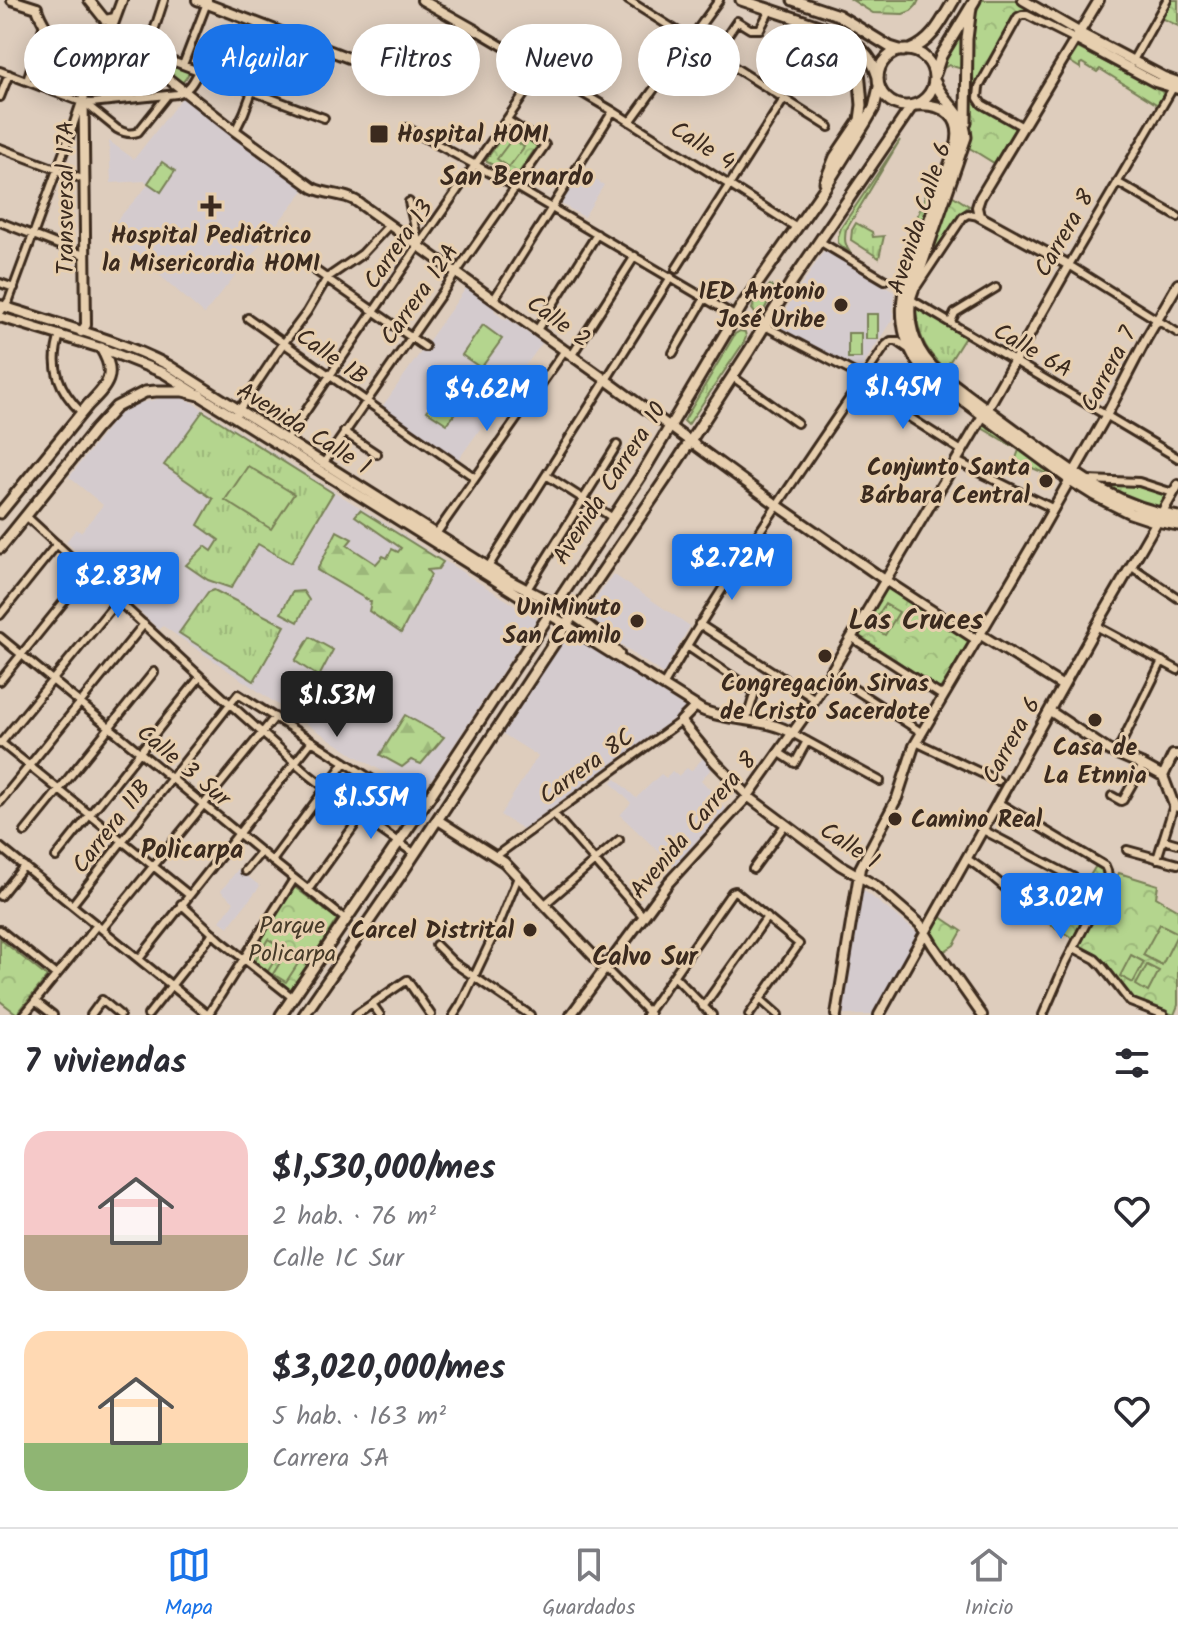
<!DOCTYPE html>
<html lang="es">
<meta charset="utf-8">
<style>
:root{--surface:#fff;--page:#f7f7f7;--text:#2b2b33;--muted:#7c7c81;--line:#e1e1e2;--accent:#1a73e8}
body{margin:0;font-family:Kalam,sans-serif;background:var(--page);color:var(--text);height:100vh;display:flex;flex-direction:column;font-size:30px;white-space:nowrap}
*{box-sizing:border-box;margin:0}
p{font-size:26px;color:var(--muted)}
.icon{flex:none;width:44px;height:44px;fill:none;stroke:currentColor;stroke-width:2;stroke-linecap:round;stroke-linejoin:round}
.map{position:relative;height:1015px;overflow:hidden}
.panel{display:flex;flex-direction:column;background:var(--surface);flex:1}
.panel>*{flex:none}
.banner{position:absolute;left:24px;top:24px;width:1130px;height:72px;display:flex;gap:16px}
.price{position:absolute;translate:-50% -68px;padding:0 18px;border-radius:8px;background:var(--accent);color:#fff;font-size:26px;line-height:52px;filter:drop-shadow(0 2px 4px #0008)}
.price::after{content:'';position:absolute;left:50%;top:48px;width:24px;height:18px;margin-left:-12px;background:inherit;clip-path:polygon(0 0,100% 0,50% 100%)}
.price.on{background:#222;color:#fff}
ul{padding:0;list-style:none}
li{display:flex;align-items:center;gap:24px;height:200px;padding:0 24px}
li span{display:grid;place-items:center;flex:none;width:224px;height:160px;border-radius:24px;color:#555}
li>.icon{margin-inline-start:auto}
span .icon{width:96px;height:96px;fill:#fffc;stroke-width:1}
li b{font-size:34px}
h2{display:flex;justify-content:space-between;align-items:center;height:96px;padding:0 24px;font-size:34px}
.tag{padding:0 28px;border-radius:36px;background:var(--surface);box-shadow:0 4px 20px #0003;font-size:28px;line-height:72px}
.tag.on{background:var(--accent);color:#fff}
.tabs{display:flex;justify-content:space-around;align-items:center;height:112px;border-top:2px solid var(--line);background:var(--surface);font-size:22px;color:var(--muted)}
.tabs a{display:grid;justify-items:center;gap:4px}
.tabs .on{color:var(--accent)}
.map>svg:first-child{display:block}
.built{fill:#d4cbce}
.grass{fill:url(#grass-tufts);stroke:#788056;stroke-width:2}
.forest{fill:url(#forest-firs);stroke:#788056;stroke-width:2}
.park{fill:url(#park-crowns);stroke:#788056;stroke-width:2}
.garden{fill:#b4d58e;stroke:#788056;stroke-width:2}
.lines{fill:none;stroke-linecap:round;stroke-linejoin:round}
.street-casing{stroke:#3b2a1e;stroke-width:12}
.secondary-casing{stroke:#3b2a1e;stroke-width:14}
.primary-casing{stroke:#3b2a1e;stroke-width:15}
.street{stroke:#e7cfaf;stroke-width:6}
.secondary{stroke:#e7cfaf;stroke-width:8}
.primary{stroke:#e7cfaf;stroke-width:9}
.poi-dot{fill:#3b2a1e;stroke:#e7cfaf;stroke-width:3}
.labels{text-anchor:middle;stroke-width:6;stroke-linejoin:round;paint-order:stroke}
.poi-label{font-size:24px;font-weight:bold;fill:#3b2a1e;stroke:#e7cfaf;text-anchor:end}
.street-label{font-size:24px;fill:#3b2a1e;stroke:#e7cfaf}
.park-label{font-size:24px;fill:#473b29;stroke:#e7cfaf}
.neighbourhood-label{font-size:26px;font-weight:bold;fill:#3b2a1e;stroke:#e7cfaf}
.quarter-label{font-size:28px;font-weight:bold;fill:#3b2a1e;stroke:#e7cfaf}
</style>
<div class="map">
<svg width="1178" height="1015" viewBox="0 0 1178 1015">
<defs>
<pattern id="grass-tufts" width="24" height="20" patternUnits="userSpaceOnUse" patternTransform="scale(2)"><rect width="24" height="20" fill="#b4d58e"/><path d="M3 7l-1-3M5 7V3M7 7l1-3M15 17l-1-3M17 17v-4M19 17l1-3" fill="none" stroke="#9cb77a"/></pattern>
<pattern id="forest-firs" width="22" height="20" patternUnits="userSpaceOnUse" patternTransform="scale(2)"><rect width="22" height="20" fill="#b4d58e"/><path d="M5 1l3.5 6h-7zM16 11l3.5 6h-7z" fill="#9cb77a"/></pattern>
<pattern id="park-crowns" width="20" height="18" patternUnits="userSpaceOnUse" patternTransform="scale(2)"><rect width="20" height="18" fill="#b4d58e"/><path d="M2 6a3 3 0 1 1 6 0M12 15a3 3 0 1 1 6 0" fill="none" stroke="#9cb77a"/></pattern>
</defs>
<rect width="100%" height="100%" fill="#decdbd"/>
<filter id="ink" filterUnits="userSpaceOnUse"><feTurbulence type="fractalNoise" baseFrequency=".0125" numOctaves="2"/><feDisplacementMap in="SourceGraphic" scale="16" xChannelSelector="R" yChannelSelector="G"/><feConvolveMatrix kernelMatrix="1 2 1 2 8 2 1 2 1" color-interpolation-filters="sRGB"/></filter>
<g filter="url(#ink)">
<path class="built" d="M184,95L306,188L204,314L108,230L149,184L145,181L111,183L109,141L134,159Z
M581,171L604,185L584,217L561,204Z
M825,249L894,292L893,318L860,370L775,326Z
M466,288L494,307L495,312L505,320L508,319L542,343L458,460L382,407Z
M167,397H179L192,402L537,619L422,794L354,755L293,715L163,626L159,630L66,542L76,529L81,532L103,505L69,477L117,416L135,404Z
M613,574L690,626L663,674L632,653L585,615Z
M568,633L687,709L523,829L500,815L538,756L503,734Z
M704,757L713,767L701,780L718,798L717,801L726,809L674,866L620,815L631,803L611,783L616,779L636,798L661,774L666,778L672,771L678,776L687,768L691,771Z
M238,869L260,886L228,927L220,921L234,902L221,891Z
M862,889L918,933L874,1015H841Z"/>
<path class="grass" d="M965,25V70L949,65L940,70L942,62Z
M1078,48L1163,92L1164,95L1158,105L1100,69L1097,72L1082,63L1080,64V68L1069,61Z
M900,140L846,230C844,240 845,246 851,254L838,243V237L841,228Z
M944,169L904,276L910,250V234L926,195Z
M856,223L872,232L873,237L884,236L879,258L851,240L852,230Z
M770,285L774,288C770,295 767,307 762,313H755L752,309L754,303Z
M915,303L967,334L945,369C922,348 918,333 915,303Z
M740,331L745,332L746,337L744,342L688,425L684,421L735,334Z
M203,411L333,493L291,563L258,544L231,588L208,580L186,565L205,546L212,551L219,540L198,525L213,499L164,465Z
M983,422L1055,475L1054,477L1015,461L1019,450L980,427Z
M1095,481L1141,484L1170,493L1160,508L1119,494Z
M214,590L285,626L254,681L179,633L208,592Z"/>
<path class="forest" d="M360,510L443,562L438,569L427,570L431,575L401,633L369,611L371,602L317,570L337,531L352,539L347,545L376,564L383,556L387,558L392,549L398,552L401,548L355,516Z
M303,591L309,600L298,622L281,613L292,592Z
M310,637L333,650L303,707L298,705L316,675L295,661Z
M405,715L444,737L421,764L411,760L402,767L380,755Z"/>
<path class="park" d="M852,0H919L916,6L911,11L903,14L873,13Z
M982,0H1017L1069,30L1067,33L1020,13L1015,16L974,89L975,101L981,107L1015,128L994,163L968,147C971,108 962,31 982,0Z
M1172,0H1178V26L1162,18Z
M151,58L190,71L186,78L182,83L149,60Z
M509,127L537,146L516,177L487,162L486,160Z
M950,194L969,206L963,212L922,272Z
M886,586L970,640L940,689L858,635Z
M1097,864L1107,874L1074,939L1029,911L1031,906L1027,903L1045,884L1074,902Z
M1119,873L1158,885L1156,897L1178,910V1005L1174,1015L1134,1000L1103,961L1078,948Z
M293,886L337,919L290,993L247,959Z
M938,915L962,931L954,945L943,952L929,932Z
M0,939L47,977L17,1014L0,1001Z"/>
<path class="garden" d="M512,139L524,147L509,167L497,159Z
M162,162L175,171L161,192L148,183Z
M866,314H878V339H866Z
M483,325L502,339L481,368L462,355Z
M848,333H861V358H848Z
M445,390L465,403L459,412L439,399Z
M434,401L455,414L447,424L427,411Z
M248,466L294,494L271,529L225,500Z
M885,604L899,612L885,635L871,627Z
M1160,924L1178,933L1162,965L1143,955Z
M268,939L282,948L268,971L254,963Z
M286,953L299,962L286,982L273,974Z
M1131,955L1144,962L1133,983L1120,976Z
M1147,965L1159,971L1148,992L1136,985Z"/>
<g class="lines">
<g class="street-casing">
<path id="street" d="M628,0L829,127
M477,31L613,111L797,228
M126,43L141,48L149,46
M149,46L150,51L153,54L324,118
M149,46L164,0
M714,55L737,21L750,29H760L769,12
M1132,62L1167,0
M183,65L208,0
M0,71L81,102L91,103L177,94C190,90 193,82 199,71
M27,81L44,24
M1174,86L1069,265L1178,333
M0,97L9,74
M85,103L117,129C124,133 130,135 138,132L166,97
M630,122L719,0
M1023,127L982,104L978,98L979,87L1018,17L1022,15H1027L1075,39
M407,128L516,187L735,316
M235,131L244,113L275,30
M0,148L85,180
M1117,182L1178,217
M409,202L419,245
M0,222L84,255
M819,241L885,280
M299,259L425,347
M676,269L784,99
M0,283L14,288
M917,286L963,217L968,214L979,216
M494,299L613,111
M910,299L1178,458
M0,313L9,300L71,132L81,102
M248,318L474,477
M951,322L955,313L996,288
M765,326L864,378
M537,330L597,234
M60,335C49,367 59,390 82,413
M673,353L705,298
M572,355L635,256
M733,377L797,423
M859,385L962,451
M237,413L283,344L307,312L327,278L362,254L389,225
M344,432L377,454
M286,440L419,245L542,69
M956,461L1054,509
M323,464L545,145L507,120
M546,475L613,518
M1087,480L1139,482L1173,493
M26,516L230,704L308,774L361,816L415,854
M436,534L565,350
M488,567L671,277
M1132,567L1178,598
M526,591L617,445
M0,615L57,544
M699,624L815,699
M1096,626L1178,670
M0,637L261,852L345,919
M854,639L939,694L946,693
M687,646L755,692L746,721
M831,674L921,732
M0,681L88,572
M663,686C732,568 810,457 886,345L891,341H897L907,348
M792,733L880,781
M0,742L189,895
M916,742L998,781
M0,744L118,600
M778,752L795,763L807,741
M1116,754L1162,661
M1112,796L1121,801L1123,800L1143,765
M0,802L144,624
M999,803L1105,866C1110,875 1107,880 1104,889L1066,962L1043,1015
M554,814L643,916
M983,830L1084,883
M25,832L154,672
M1164,840L1178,844
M0,847L208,1015L294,879
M1127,850L1178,864
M496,856L681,721
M56,857L200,677
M966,858L990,875L1028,907
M1157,859L1174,805
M272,861L345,762
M753,869L785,825
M245,871L261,852
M308,890L383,786
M0,896L24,866
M181,904L220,940L293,998
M545,904L619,840
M72,905L238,694L420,810
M102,929L275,717
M0,930L56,975
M436,945L454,963L530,1015
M1074,948L1095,959L1102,966L1130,1002L1164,1015
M139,959L312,741
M605,968L650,1014
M674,976L712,1015
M760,999L778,1015
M35,1001L53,1015
M372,1004L380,1015
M703,1007L767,917
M24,1015L97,925
M91,1015L102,1000L120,1015
M148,1015L213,933
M356,1015L407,980L431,1015
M454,1015L461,1004L499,924L518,877
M646,1015L732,892L735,891L799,944L749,1015"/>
</g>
<g class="secondary-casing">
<path id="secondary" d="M12,0L37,8
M89,0L105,20L115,18
M122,0L112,27L115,37L235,131L313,188C327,195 343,193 356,201L606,380L777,505L885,580L977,640
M197,0L409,81
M422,0L477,31
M1023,0L1079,32
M37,8C39,17 44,24 49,32C53,38 57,49 64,52C82,61 104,38 111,25
M1082,34L1164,77L1178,82
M1075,39L1155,82L1178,89
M0,305C56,324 115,338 168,365L507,579C546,600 589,619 619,654
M0,317L101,348L164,373L702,710C730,722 767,718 792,733
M81,332L86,325L83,51
M981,635L1063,686
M696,706L681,721L715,762L749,797L840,865L876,886L920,924L934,947L982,1015
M1050,711L1108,750L1143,765L1163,776
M1178,755H1173L1163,776L1174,805L1178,807
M438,820L504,862L605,968
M571,1015L669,882L748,796L806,714L990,404L1069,265L979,216L977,207L980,198L1099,0
M836,1015L860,868L897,798L914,746L1036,539L1106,416L1146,339L1178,284
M879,1015L1101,618L1178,485"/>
</g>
<g class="primary-casing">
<path id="primary" d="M741,0L825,28
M793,0L838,15L890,47L903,51
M822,27L849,49L856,59L859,70L862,105L860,120L835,157L825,182
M838,34C859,46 871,53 878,77
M878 78a28 28 0 1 1 56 0a28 28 0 1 1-56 0Z
M910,50C933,41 942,20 954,0
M935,74L941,56L975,0
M935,82C944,105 964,110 966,137L911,296C906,326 916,354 940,374C970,397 1000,419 1030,441C1080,477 1115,506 1178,517
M916,105C944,103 964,117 956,147L904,290C899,321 905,353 929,375L1070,480L1094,495L1130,513L1151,520L1178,525
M966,123L967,39L971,7
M0,513L88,405C107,386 118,375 101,348
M0,548L95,430L116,407L145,392L156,391H183L200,395
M281,1015L430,796L640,477L741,307L824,189L867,120L874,108L879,87
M304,1015L400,876L552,646L669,474L749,351L791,283L912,106"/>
</g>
<use href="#street" class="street"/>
<use href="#secondary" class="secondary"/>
<use href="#primary" class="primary"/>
</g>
</g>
<g class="poi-dot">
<rect x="369" y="124" width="20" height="20" rx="4"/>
<path d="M207 194h8v8h8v8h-8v8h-8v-8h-8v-8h8z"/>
<circle cx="841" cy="305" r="8"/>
<circle cx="1046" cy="481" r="8"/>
<circle cx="637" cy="621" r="8"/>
<circle cx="825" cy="656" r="8"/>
<circle cx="1095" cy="720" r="8"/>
<circle cx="895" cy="819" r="8"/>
<circle cx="530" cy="930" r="8"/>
</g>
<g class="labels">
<g class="poi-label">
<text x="397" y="142" text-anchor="start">Hospital HOMI</text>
<text x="211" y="243" text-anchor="middle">Hospital Pediátrico<tspan x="211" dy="28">la Misericordia HOMI</tspan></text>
<text x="825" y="299">IED Antonio<tspan x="825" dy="28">José Uribe</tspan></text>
<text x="1030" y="475">Conjunto Santa<tspan x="1030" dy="28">Bárbara Central</tspan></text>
<text x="621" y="615">UniMinuto<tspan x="621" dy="28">San Camilo</tspan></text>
<text x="825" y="691" text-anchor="middle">Congregación Sirvas<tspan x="825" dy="28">de Cristo Sacerdote</tspan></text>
<text x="1095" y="755" text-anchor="middle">Casa de<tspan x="1095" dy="28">La Etnnia</tspan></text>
<text x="911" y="827" text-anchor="start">Camino Real</text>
<text x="514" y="938">Carcel Distrital</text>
</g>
<g class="street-label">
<text transform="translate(703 145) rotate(32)" y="8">Calle 4</text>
<text transform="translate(65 198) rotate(-90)" y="8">Transversal 17A</text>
<text transform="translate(919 218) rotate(-72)" y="8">Avenida Calle 6</text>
<text transform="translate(1064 233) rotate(-60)" y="8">Carrera 8</text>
<text transform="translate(398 244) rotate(-55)" y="8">Carrera 13</text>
<text transform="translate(419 294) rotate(-55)" y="8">Carrera 12A</text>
<text transform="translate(559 321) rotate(36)" y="8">Calle 2</text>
<text transform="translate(1033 350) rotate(30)" y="8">Calle 6A</text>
<text transform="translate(332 356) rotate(35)" y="8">Calle 1B</text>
<text transform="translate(1108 369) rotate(-62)" y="8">Carrera 7</text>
<text transform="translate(304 428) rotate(32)" y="8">Avenida Calle 1</text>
<text transform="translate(609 483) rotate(-57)" y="8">Avenida Carrera 10</text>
<text transform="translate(1011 740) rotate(-61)" y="8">Carrera 6</text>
<text transform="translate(184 765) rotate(40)" y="8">Calle 3 Sur</text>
<text transform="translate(586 766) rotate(-36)" y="8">Carrera 8C</text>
<text transform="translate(693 825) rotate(-50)" y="8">Avenida Carrera 8</text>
<text transform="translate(111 826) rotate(-52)" y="8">Carrera 11B</text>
<text transform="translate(850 845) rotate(33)" y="8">Calle 1</text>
</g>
<g class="park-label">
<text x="292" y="933">Parque<tspan x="292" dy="28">Policarpa</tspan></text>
</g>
<g class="neighbourhood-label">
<text x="517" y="185">San Bernardo</text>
<text x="192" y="858">Policarpa</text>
<text x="645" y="965">Calvo Sur</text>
</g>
<g class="quarter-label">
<text x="916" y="629">Las Cruces</text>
</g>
</g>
</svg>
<b class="price" style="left:903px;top:431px">$1.45M</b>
<b class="price" style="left:487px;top:433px">$4.62M</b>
<b class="price" style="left:732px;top:602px">$2.72M</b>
<b class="price" style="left:118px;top:620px">$2.83M</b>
<b class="price on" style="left:337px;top:739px">$1.53M</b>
<b class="price" style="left:371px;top:841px">$1.55M</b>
<b class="price" style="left:1061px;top:941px">$3.02M</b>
<div class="banner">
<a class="tag">Comprar</a>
<a class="tag on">Alquilar</a>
<a class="tag">Filtros</a>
<a class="tag">Nuevo</a>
<a class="tag">Piso</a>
<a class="tag">Casa</a>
</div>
</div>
<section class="panel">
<h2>7 viviendas<svg class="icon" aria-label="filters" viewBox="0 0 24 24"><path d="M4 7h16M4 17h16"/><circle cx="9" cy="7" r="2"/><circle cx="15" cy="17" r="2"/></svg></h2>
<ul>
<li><span style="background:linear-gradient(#f6c9c9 65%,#b9a48a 0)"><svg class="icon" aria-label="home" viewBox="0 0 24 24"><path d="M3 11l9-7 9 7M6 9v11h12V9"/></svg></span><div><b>$1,530,000/mes</b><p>2 hab. · 76 m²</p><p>Calle 1C Sur</p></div><svg class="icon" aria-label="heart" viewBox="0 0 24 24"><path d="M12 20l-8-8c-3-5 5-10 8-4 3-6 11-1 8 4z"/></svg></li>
<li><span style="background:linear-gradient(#ffd9b3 70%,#8fb573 0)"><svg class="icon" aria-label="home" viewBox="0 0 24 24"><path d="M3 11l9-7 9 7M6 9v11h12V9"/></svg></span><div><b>$3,020,000/mes</b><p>5 hab. · 163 m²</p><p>Carrera 5A</p></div><svg class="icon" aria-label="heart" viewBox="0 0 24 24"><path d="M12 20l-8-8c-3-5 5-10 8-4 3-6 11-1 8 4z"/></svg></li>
</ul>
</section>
<nav class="tabs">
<a class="on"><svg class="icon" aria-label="map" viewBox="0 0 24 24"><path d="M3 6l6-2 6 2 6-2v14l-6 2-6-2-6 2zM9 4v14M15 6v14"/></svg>Mapa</a>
<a><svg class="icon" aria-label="saved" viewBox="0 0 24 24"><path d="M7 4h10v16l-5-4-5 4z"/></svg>Guardados</a>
<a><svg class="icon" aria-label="home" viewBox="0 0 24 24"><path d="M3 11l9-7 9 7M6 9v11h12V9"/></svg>Inicio</a>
</nav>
